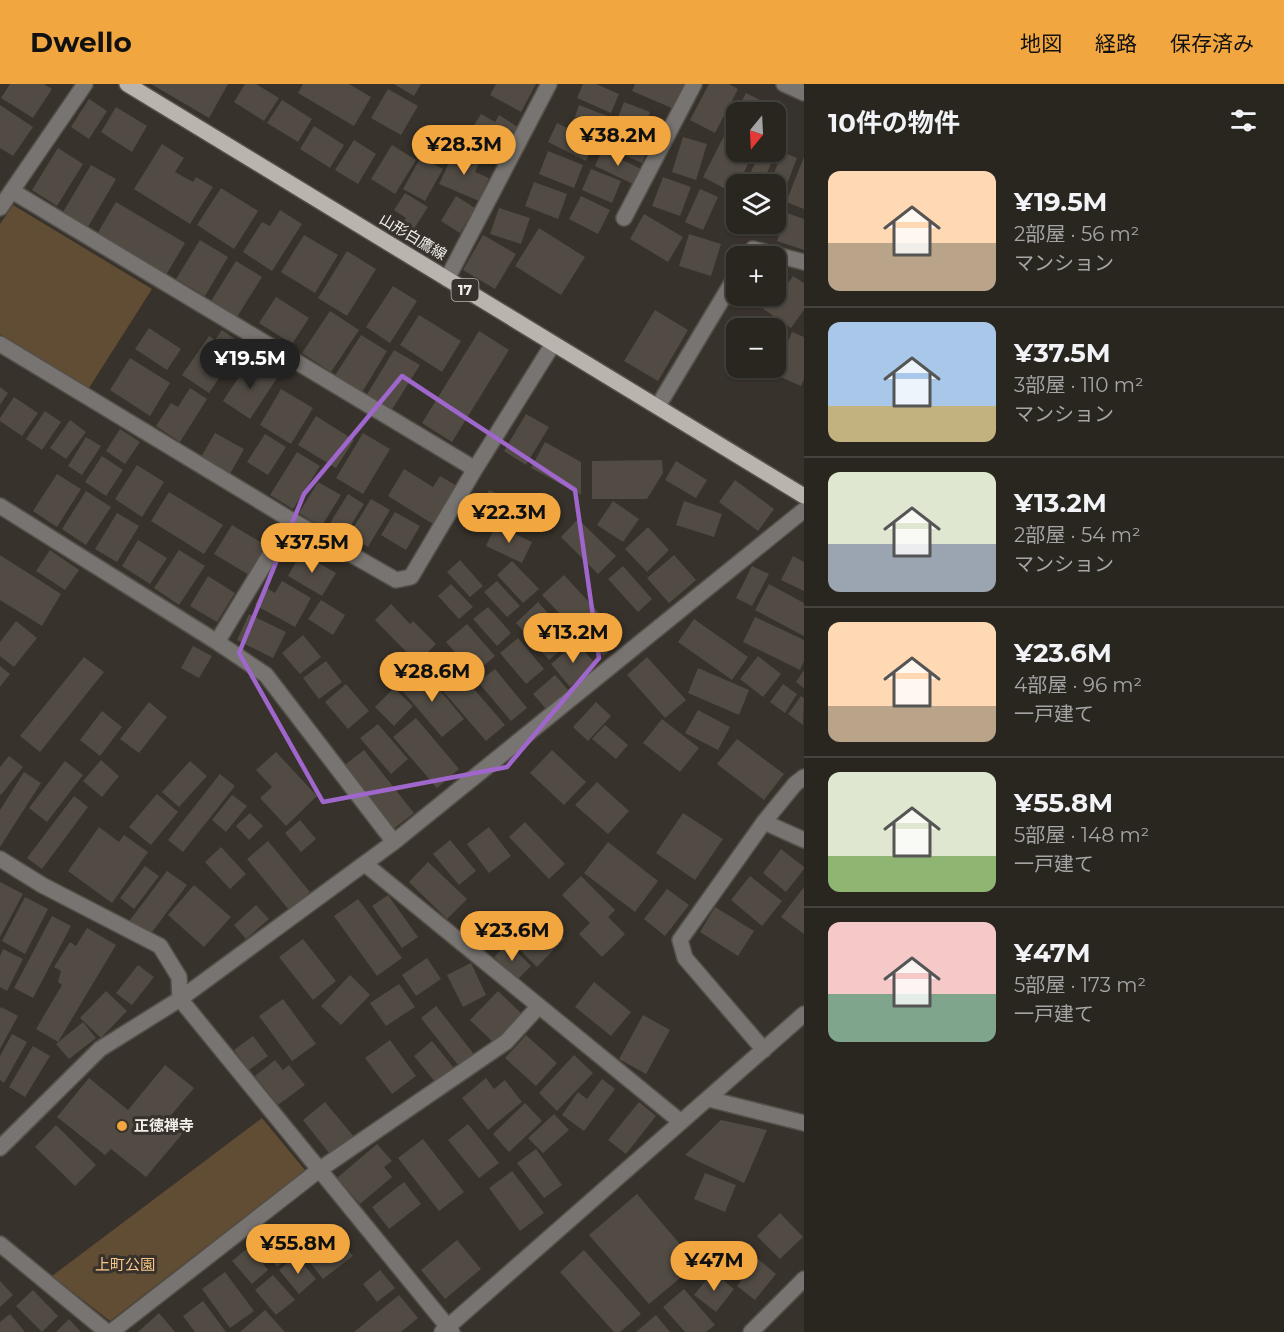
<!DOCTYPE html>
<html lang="ja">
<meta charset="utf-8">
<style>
:root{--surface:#292620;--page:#312e29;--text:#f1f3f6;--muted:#a5a5a5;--line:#45433e;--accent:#f1a63f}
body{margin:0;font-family:Montserrat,"Noto Sans JP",sans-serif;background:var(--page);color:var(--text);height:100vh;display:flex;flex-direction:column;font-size:22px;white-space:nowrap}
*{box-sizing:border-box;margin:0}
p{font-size:20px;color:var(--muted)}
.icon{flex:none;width:33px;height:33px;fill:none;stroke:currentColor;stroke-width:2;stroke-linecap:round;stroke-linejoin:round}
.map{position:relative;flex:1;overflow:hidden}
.drawer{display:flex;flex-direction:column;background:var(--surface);width:480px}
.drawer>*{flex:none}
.needle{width:39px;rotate:198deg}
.buttons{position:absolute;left:726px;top:18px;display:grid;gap:12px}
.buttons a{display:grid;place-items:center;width:60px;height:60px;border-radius:12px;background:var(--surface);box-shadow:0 2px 4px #0004,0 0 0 2px var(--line);font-size:30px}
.price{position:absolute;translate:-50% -51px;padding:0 14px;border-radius:21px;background:var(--accent);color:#111;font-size:20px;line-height:39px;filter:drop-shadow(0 2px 3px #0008)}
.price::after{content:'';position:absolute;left:50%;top:36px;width:18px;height:14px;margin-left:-9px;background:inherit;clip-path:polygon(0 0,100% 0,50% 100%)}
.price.current{background:#222;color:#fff}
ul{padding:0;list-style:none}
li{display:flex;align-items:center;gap:18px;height:150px;padding:0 24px}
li+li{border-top:2px solid var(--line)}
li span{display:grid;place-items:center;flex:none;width:168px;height:120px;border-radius:12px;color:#555}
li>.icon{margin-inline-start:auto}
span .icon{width:72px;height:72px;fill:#fffc;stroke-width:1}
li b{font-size:26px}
h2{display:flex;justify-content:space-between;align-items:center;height:72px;padding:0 24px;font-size:26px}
header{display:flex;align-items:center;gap:36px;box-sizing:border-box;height:84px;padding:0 30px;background:var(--accent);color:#111}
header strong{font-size:28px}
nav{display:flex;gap:33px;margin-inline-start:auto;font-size:21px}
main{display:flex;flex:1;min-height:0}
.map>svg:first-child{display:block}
.green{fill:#614c34}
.building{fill:#514b44}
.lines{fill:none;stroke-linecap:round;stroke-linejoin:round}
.minor-casing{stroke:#55504a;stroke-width:18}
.major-casing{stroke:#55504a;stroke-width:18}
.minor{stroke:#777471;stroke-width:15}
.major{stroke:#bab4ae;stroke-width:15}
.marked{fill:none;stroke:#9f66cc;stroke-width:4.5;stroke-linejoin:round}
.poi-dot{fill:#f1a63f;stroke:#37322b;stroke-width:2}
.labels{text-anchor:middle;stroke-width:6;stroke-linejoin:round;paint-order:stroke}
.shield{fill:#37322b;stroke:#bab6b1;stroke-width:1.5}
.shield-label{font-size:14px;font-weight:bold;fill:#f2eeea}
.street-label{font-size:15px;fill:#f2eeea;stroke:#37322b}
.poi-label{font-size:15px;font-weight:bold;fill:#f2eeea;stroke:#37322b;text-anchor:start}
.park-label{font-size:15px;fill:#fbc789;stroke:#37322b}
</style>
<header>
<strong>Dwello</strong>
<nav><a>地図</a><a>経路</a><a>保存済み</a></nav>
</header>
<main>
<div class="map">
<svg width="804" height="1248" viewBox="0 0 804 1248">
<rect width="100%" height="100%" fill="#37322b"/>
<path class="green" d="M13,121L152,205L89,304L0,250V140Z
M262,1034L305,1086L110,1237L52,1192Z"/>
<path class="building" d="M10,0H44L52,5L33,34L1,14Z
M151,0H228L209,34Z
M245,0H256L279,14L264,37L234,18Z
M303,0H349L371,13L354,42L298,9Z
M394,0H421L414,12Z
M496,0H536L521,28L490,11Z
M583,0H596L619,10L611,29L577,14Z
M635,0H685L674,25L632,7Z
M709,0H729L738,5L715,49L690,36Z
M388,5L418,22L401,51L371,34Z
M746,9L776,24L774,28H736V68H754L738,100H736L733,109L703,93Z
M89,15L107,27L89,55L71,43Z
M282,16L312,35L298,58L267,39Z
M624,18L650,28L643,46L617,36Z
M0,21L33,43L13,72L0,64Z
M579,21L610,33L602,55L571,44Z
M116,23L147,42L132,68L101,48Z
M481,30L495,38L499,31L518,43L500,74L466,54Z
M557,39L595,58L586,77L548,58Z
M614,41L651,58L642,79L604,62Z
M314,42L344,61L330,84L300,65Z
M683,53L707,60L696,96L672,88Z
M354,56L376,70L358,100L335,86Z
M162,60L184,74L175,88L193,98L196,93L213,103L190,140L134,105Z
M392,61L416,76L395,110L371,95Z
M58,64L83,80L57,122L32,106Z
M455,66L480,77L475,88L489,94L479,117L439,100Z
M602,66L641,85L633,100L595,82Z
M548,67L583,81L574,104L539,90Z
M782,68L797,74L781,116L776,114V100H770Z
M760,69L773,75L762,100H745Z
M421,73L443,85L425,117L403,105Z
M804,73V125L786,118Z
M91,81L116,95L88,143L63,128Z
M591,85L621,97L612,119L582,106Z
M663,93L691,103L680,132L652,122Z
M534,98L567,110L558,135L525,122Z
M221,104L258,127L234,165L197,141Z
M700,105L718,113L703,146L685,138Z
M405,109L428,123L408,154L397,147L406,134L394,126Z
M456,112L475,124L460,149L441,137Z
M581,112L610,126L598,150L569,135Z
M116,118L185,159L166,191L97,150Z
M499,124L530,134L521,160L490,150Z
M280,126L302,140L272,187L243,168L262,138L270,142Z
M787,129L804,135V166L777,157Z
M644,130L683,153L668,178L630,155Z
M539,144L585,173L561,211L515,182Z
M689,150L721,160L711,192L679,182Z
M304,151L338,171L315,209L281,188Z
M483,151L516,170L495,205L463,186Z
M200,156L228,173L205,212L176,195Z
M347,167L376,185L347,232L318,214Z
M236,177L262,193L237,233L211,217Z
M776,188L789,198L793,192L804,199V226L791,244L752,217L756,212H776Z
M393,202L417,217L390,259L366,243Z
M276,213L309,234L292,260L259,239Z
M655,226L688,246L658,297L624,277Z
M330,227L359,246L331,288L302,269Z
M419,231L461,257L442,288L400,261Z
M149,244L181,265L167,286L135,265Z
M222,246L242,260L209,309L182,291L209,252L215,256Z
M479,247L509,266L452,358L422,339Z
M792,248L804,253V295L801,302L774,290Z
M361,251L387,267L361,310L334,293Z
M394,266L420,281L391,327L366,312Z
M130,274L170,299L150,332L110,306Z
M250,276L277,294L250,335L223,317Z
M0,303L8,309L0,321Z
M190,304L207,315L180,358L156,342L171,319L178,323Z
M281,305L313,324L291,360L260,341Z
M14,313L38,329L22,352L0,337V334Z
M45,327L61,338L42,366L26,355Z
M526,330L549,343L526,381L504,367Z
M316,332L354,356L336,384L298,361Z
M70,336L86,348L66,375L50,364Z
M120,345L140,358L125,380L106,367Z
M215,349L244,365L230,390L201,373Z
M363,349L390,365L363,410L336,394Z
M265,350L286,363L268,391L247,378Z
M86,353L101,362L82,391L68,382Z
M545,358L581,378V411L531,384Z
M297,368L320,382L293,425L270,411Z
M102,372L123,386L106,412L85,398Z
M662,376L663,389L647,415H592V377Z
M676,377L707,396L696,414L665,396Z
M137,381L164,398L142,433L115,415Z
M404,385L433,403L440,392L457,402L433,440L388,412Z
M57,390L81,405L57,443L33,427Z
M735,396L774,425L758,447L719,418Z
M318,398L341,411L321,443L299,429Z
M489,406L521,421L511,443L478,428Z
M86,407L111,423L86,461L62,445Z
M169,408L223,441L204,470L151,437Z
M348,410L364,420L340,459L324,449Z
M371,415L390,426L368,463L349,451Z
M613,417L639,435L623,458L597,441Z
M684,417L722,430L714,453L676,441Z
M395,428L420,442L406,466L381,451Z
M117,429L139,442L117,478L95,465Z
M578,435L616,472L598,490L561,453Z
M232,441L267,462L249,491L214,470Z
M496,441L532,458L522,479L486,462Z
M648,443L669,466L647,488L625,465Z
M138,456L167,474L150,500L122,482Z
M50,466L79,486L65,506L36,487Z
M179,466L205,482L179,521L154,504Z
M301,469L336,489L322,512L288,492Z
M0,471L61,510L42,542L0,516Z
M674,471L696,496L669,519L647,494Z
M793,472L804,478V507L781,496Z
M460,476L483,502L470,513L447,488Z
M512,477L539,505L523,519L497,491Z
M623,482L652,515L638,528L608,495Z
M752,482L769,490L752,522L736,514Z
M564,491L599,529L578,549L542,511Z
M208,492L235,509L217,538L190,522Z
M282,497L311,514L295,543L255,521L265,503L275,509Z
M497,497L520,522L507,533L484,508Z
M451,500L473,523L459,535L438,512Z
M769,500L804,519V552L755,526Z
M321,516L345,531L333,551L308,535Z
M538,518L572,556L549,576L516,539Z
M391,520L410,540L413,537L436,560L417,579L375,536Z
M488,523L511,549L497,562L473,535Z
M249,530L286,548L273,574L237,556Z
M755,533L804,556V577L800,586L743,558Z
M694,535L748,573L732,596L678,558Z
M16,537L37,554L14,583L0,572V558Z
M599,538L618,560L603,572L585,551Z
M467,540L495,572L474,590L446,558Z
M303,551L321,573L300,590L282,569Z
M518,554L544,585L526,600L500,569Z
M576,558L596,580L570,603L551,580Z
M193,562L212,572L199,594L181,584Z
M758,572L781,590L763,613L740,595Z
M84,573L104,588L40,668L20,652Z
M647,573L686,616L665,634L627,591Z
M449,576L505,641L486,657L430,592Z
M326,577L342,598L319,615L303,594Z
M0,582L10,590L0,603Z
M698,584L749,606L739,631L688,609Z
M422,585L464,635L442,653L400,604Z
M495,585L527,624L511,637L478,598Z
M804,586V604L796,598Z
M555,591L568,606L546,625L533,610Z
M346,600L369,627L348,645L325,618Z
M783,600L797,610L785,629L770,618Z
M394,604L413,622L394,642L375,623Z
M801,612L804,614L803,641L788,630Z
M149,618L167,633L139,669L120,655Z
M596,618L611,632L588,657L573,643Z
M698,626L730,643L718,666L685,649Z
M102,627L122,643L100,672L80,656Z
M416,634L459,685L437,704L393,653Z
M662,635L699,664L680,688L643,659Z
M378,640L408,675L391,690L360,654Z
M605,641L628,661L616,675L592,655Z
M737,655L784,690L764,716L717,680Z
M364,666L414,729L392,746L342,683Z
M552,666L586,698L564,721L530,689Z
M276,668L317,712L286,742L260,714L272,703L256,686Z
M9,672L23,683L1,711L0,710V683Z
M101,676L119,692L102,713L83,697Z
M65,677L83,691L47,738L29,724Z
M190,677L207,692L179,723L162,708Z
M24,688L41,699L0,763V726Z
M220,690L235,702L183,768L168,756Z
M597,698L629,727L608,750L575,721Z
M157,710L178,728L151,761L129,743Z
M232,711L247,722L226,748L212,736Z
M74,712L88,723L42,785L27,774Z
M250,729L263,742L249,756L236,742Z
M683,729L723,755L695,796L656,769Z
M300,736L316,755L301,768L285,749Z
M525,738L565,780L549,795L509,753Z
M99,743L119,758L124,751L148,768L112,819L68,787Z
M489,743L511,772L489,789L467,760Z
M450,756L476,787L459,801L433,770Z
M268,757L310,808L289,826L247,775Z
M608,758L658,797L635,828L584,789Z
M221,763L246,790L230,805L205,778Z
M781,765L804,783V785L786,808L763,789Z
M428,778L467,815L447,835L409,798Z
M145,782L159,792L134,825L120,814Z
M167,787L187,801L147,855L127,840Z
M581,792L615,826L608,833L625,850L602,873L579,850L590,839L562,811Z
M750,792L782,817L762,842L731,816Z
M0,798L23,810L0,853Z
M194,801L231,833L204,863L168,831Z
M804,803V850L781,833Z
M667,805L689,821L665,852L644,835Z
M388,811L418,853L402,864L372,822Z
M25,813L48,825L25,870L2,857Z
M358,815L402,874L377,892L334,832Z
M256,821L269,835L246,855L234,841Z
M715,823L754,847L738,872L700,848Z
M538,829L564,855L537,883L511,857Z
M52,832L71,842L33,914L14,904Z
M87,844L116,861L58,958L36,945L62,901L58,898L61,887L54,883L70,858L76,862Z
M303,855L336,897L313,916L279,873Z
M508,859L531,882L517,896L494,873Z
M3,865L23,875L7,907L0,903V872Z
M427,874L441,895L416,912L402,891Z
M471,879L486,911L463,923L447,891Z
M138,881L154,893L132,921L116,909Z
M350,891L370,911L341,941L321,922Z
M594,898L631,928L611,952L575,923Z
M399,900L415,923L386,942L370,919Z
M106,907L127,927L101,954L80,934Z
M498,907L522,930L494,959L470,936Z
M283,915L316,960L292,977L259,932Z
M436,922L477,974L462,986L421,934Z
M1,923L18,932L0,965V925Z
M643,931L670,946L646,990L619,975Z
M83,938L96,954L69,975L56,960Z
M12,950L27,958L4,999L0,996V972Z
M526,951L557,979L536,1002L505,974Z
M253,952L268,972L249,986L234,966Z
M390,956L416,992L392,1010L365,974Z
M432,957L458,989L440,1004L414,972Z
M33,962L50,972L25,1013L9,1003Z
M574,971L593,989L557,1027L539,1009Z
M275,976L283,986L289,981L305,1001L278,1021L255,992Z
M165,981L194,1004L167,1036L183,1049L146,1093L111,1065L105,1071L57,1033L89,994L128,1026Z
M486,994L494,1005L505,996L522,1018L488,1046L462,1014Z
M602,995L615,1005L584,1047L562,1031L578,1008L587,1015Z
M325,1018L360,1060L337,1079L303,1036Z
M639,1018L656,1032L626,1070L608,1056Z
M525,1019L542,1037L509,1068L493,1050Z
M554,1030L569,1046L543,1069L528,1054Z
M721,1036L767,1046L744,1099L685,1071Z
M468,1040L499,1079L479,1094L448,1056Z
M56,1041L96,1081L75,1102L35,1063Z
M423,1055L464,1108L439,1127L398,1074Z
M377,1060L392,1077L384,1083L392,1093L360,1120L337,1094Z
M536,1065L562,1101L544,1114L517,1079Z
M512,1087L544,1129L520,1147L489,1104Z
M705,1089L736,1101L725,1128L694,1115Z
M404,1098L421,1120L389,1145L372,1123Z
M637,1110L697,1180L649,1220L589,1151Z
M780,1129L803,1153L780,1175L757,1152Z
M275,1145L294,1169L277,1183L257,1160Z
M334,1148L353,1172L323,1195L304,1171Z
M457,1156L481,1185L445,1215L421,1186Z
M249,1163L268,1186L252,1200L232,1177Z
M584,1166L641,1230L620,1248H614L560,1188Z
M296,1172L316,1195L299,1210L279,1186Z
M758,1175L776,1190L755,1216L737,1202Z
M380,1186L395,1204L377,1218L363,1200Z
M225,1188L254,1227L230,1244L202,1205Z
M713,1188L734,1205L716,1228L694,1211Z
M273,1191L295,1216L276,1231L255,1206Z
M0,1197L13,1211L0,1223Z
M684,1205L715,1241L706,1248H685L663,1223Z
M33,1206L58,1232L42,1248L16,1222Z
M399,1211L418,1234L401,1248H354Z
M203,1217L226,1248H195L183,1232Z
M265,1226L285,1248H240Z
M159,1229L175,1248H138Z
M10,1230L25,1248H0V1238Z
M656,1231L670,1248H636Z
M69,1235L81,1248H56Z"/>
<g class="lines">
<g class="minor-casing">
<path id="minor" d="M784,0L804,9
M12,107L475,385
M0,124L85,0
M624,134L694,0
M748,172L753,165L804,178
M447,195L549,0
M0,260L291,436L396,496L411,493L475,385L553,260
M658,322L736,192
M0,422L217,558L266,591L394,758
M217,558L291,436
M764,738L804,756
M0,775L42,801L160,862L179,893L180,915L452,1248
M365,780L681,1038
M764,966L685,874L680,856L764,738L795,700L804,693
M709,1015L804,1039
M0,1064L100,965L180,915L394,758L804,426
M0,1160L107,1248
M111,1248L319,1086L506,958L539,922
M442,1248L804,930
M751,1248L804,1195"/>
</g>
<g class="major-casing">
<path id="major" d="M127,0L804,412"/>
</g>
<use href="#minor" class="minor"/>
<use href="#major" class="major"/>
</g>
<path class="marked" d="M402,292L575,406L599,574L507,683L323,718L239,569L304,410Z"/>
<circle class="poi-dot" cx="122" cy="1042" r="6"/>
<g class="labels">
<rect class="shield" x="451.5" y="195" width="27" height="22" rx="4.5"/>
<g class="shield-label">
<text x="465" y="211">17</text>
</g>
<g class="street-label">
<text transform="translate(413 153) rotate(31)" y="5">山形白鷹線</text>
</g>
<g class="poi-label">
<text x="134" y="1047">正徳禅寺</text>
</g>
<g class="park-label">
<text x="125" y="1186">上町公園</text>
</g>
</g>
</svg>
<div class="buttons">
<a><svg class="needle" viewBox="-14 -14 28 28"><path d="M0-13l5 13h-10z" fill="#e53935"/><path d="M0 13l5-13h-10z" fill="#a5a5a5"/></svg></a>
<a><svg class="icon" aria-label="layers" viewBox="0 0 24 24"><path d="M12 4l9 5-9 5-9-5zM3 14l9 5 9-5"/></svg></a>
<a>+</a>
<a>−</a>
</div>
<b class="price" style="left:618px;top:83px">¥38.2M</b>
<b class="price" style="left:464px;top:92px">¥28.3M</b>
<b class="price current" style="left:250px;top:306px">¥19.5M</b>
<b class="price" style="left:509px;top:460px">¥22.3M</b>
<b class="price" style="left:312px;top:490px">¥37.5M</b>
<b class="price" style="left:573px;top:580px">¥13.2M</b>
<b class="price" style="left:432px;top:619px">¥28.6M</b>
<b class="price" style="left:512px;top:878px">¥23.6M</b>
<b class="price" style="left:298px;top:1191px">¥55.8M</b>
<b class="price" style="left:714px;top:1208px">¥47M</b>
</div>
<section class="drawer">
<h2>10件の物件<svg class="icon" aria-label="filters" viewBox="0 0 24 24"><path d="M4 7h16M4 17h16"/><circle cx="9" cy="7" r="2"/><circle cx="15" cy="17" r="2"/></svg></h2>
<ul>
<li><span style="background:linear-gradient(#ffd9b3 60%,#b9a48a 0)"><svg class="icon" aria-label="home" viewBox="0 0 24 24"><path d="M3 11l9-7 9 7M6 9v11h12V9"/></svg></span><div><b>¥19.5M</b><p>2部屋 · 56 m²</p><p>マンション</p></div></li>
<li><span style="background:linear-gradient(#a9c7e8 70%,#c2b280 0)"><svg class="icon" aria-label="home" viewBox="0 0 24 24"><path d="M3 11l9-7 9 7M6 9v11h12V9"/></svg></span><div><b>¥37.5M</b><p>3部屋 · 110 m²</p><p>マンション</p></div></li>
<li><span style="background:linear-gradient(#dfe7d0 60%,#9aa5b1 0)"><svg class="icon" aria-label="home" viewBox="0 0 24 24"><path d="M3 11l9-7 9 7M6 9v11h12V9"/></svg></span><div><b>¥13.2M</b><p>2部屋 · 54 m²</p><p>マンション</p></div></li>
<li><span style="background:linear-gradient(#ffd9b3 70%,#b9a48a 0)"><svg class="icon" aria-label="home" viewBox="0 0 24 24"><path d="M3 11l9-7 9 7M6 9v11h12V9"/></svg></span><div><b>¥23.6M</b><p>4部屋 · 96 m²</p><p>一戸建て</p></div></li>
<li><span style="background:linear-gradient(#dfe7d0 70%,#8fb573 0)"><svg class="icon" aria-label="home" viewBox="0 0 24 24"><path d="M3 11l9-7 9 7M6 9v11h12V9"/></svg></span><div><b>¥55.8M</b><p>5部屋 · 148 m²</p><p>一戸建て</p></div></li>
<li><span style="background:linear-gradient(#f6c9c9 60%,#7fa58c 0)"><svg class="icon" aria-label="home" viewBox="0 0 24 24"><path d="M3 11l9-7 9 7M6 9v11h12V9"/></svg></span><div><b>¥47M</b><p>5部屋 · 173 m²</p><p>一戸建て</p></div></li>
</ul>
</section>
</main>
